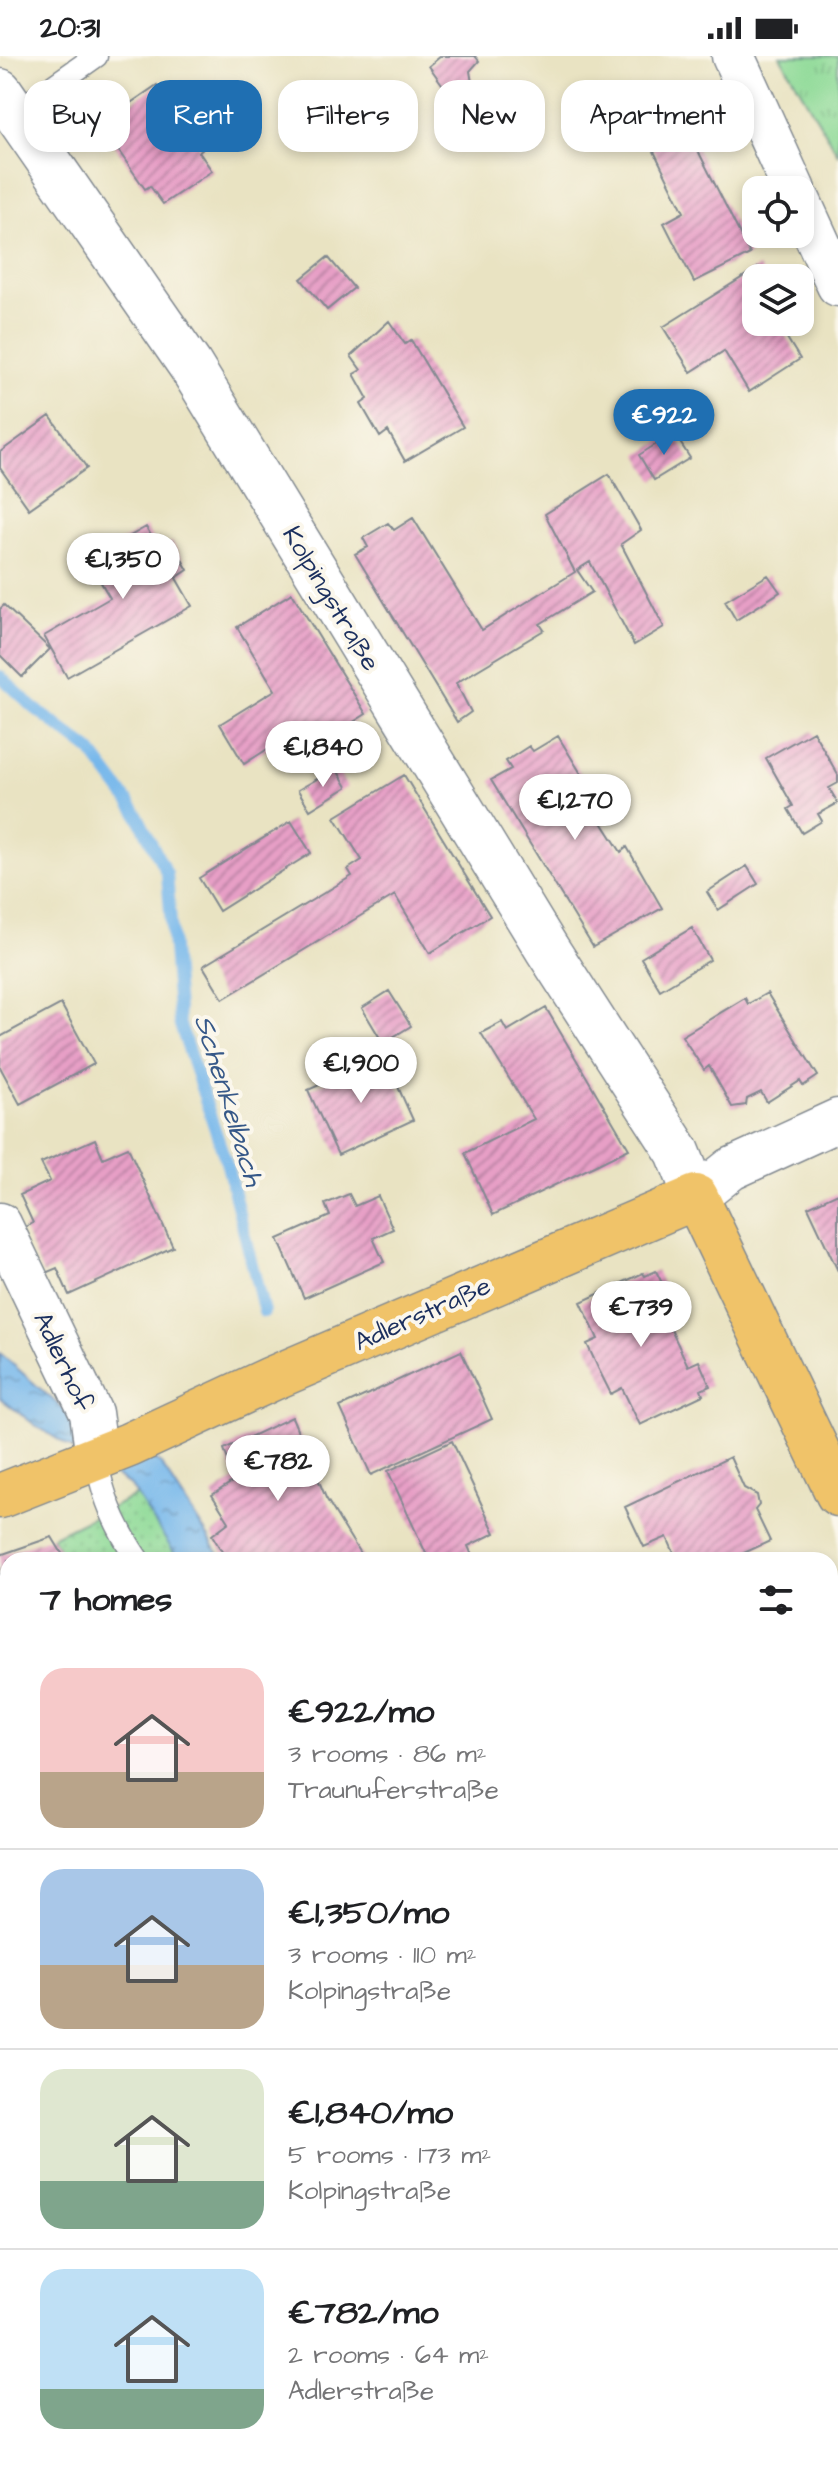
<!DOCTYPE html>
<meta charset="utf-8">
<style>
:root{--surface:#fff;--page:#f2f2f2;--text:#202124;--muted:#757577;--line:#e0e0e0;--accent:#1f6fb2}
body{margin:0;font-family:"Architects Daughter",sans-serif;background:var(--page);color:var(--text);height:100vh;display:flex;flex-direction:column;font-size:30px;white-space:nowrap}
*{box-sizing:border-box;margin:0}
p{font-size:26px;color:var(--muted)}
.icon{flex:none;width:44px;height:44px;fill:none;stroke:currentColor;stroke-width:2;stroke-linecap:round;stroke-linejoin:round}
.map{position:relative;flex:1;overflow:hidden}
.details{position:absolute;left:0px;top:1496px;width:838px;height:914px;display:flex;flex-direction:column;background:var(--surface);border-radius:24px 24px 0 0;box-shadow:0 4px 12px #0003}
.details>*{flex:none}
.hud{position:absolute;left:24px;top:24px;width:790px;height:72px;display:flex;gap:16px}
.controls{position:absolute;left:742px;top:120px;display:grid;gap:16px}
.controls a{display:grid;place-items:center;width:72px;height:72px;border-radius:16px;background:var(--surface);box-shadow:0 4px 12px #0003;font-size:40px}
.price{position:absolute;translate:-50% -68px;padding:0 18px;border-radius:28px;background:#fff;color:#222;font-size:26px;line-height:52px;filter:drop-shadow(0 2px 4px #0008)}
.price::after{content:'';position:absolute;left:50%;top:48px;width:24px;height:18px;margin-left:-12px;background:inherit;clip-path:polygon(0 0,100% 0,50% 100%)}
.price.current{background:var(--accent);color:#fff}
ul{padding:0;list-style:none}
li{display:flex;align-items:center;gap:24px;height:200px;padding:0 40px}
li+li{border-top:2px solid var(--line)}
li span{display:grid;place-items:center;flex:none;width:224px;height:160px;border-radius:24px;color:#555}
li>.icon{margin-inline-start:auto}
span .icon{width:96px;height:96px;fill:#fffc;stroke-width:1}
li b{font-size:34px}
h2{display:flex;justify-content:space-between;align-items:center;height:96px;padding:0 40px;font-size:34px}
.pill{padding:0 28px;border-radius:24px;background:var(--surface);box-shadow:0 4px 12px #0003;font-size:28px;line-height:72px}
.pill.current{background:var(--accent);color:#fff}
.status{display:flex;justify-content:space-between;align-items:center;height:56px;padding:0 40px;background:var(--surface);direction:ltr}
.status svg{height:22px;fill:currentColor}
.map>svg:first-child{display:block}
.grass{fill:url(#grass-tufts);stroke:#54847a;stroke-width:2}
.park{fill:url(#park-dots);stroke:#54847a;stroke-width:2}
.water{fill:url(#water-ripples);stroke:#4873a4;stroke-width:2}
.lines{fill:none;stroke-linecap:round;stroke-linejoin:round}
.stream{stroke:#76b7eb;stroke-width:12}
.building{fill:url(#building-hatch)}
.service-casing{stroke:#828990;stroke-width:25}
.pedestrian-casing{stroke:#828990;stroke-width:35}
.minor-casing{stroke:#828990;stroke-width:45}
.tertiary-casing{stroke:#828990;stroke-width:47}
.primary-casing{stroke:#828990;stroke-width:47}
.service{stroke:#fff;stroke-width:22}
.pedestrian{stroke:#fff;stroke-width:32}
.minor{stroke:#fff;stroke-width:42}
.tertiary{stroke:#fff;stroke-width:44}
.primary{stroke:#f0c369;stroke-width:44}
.labels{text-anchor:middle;stroke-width:8;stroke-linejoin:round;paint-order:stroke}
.street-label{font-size:26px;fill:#1b2f5e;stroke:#fbf7ec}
.water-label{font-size:28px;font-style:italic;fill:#365888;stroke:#fbf7ec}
</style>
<div class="status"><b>20:31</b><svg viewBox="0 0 49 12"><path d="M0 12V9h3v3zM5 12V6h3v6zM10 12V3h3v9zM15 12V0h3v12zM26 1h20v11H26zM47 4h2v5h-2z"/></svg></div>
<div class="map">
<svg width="838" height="2409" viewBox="0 0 838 2409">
<defs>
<pattern id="grass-tufts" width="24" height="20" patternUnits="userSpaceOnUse" patternTransform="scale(2)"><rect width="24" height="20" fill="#8eda97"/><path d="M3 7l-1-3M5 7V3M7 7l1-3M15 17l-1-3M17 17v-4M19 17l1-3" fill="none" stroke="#7abb85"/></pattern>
<pattern id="park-dots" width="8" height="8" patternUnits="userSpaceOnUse" patternTransform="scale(2)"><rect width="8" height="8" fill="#8eda97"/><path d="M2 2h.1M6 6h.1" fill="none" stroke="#7abb85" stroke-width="1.8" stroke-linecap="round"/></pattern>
<pattern id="water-ripples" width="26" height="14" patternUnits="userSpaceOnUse" patternTransform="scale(2)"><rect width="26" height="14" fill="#76b7eb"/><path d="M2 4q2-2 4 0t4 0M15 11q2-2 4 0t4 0" fill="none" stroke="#6095c2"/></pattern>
<pattern id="building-hatch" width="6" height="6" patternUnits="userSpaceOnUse" patternTransform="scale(2)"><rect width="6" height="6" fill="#e79fc6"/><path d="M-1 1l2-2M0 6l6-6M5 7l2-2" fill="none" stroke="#ba82a4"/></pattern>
</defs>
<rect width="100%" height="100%" fill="#fbf7ec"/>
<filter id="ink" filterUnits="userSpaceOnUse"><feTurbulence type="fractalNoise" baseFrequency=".0125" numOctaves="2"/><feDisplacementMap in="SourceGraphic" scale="16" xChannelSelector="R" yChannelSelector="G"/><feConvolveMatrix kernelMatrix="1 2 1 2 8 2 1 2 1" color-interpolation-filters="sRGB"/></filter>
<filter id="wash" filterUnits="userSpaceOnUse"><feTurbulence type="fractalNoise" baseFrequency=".006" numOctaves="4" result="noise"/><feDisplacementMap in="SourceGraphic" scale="32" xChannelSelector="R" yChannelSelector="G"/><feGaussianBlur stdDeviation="1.8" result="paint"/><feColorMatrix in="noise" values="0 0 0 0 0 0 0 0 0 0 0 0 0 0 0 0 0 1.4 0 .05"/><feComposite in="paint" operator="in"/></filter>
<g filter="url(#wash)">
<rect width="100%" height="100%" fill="#e9e3c2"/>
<path class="grass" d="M780,0H838V98Z"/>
<path class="park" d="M137,1439L180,1504H66L52,1481Z
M501,2402H610L612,2409H503Z"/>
<path class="water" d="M0,1297L63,1353L161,1408L223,1504H179L130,1429L35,1369L0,1342Z"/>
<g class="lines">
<path class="stream" d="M0,620L33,651L91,695L135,754L167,818L179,966L227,1109L264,1256"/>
</g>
<g id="blocks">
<path class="building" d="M441,0H475L479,5L470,15L472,27L460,38L453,29L447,35L429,10Z
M157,29L202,94L199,96L212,115L163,148L150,130L145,133L100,68Z
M672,43L750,198L694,226L664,167L684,156L637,61Z
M328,201L354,232L327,254L301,223Z
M759,211L765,222H756V266H777L800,303L749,336L724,295L691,316L663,271Z
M389,265L405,288L411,284L463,371L405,405L388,375L380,381L361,348L368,343L354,318L361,314L351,300Z
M50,360L87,412L29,453L0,412V396Z
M674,377L690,402L654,424L639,399Z
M609,418L641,474L621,488L664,571L634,589L590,506L577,514L592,536L540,568L544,574L456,627L471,656L457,666L355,498L368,491L363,482L388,467L394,474L413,462L482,574L575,516L545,458Z
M146,471L159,493L172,486L188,514L176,522L192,550L67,621L44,580L110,542L88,504Z
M768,519L780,536L736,564L725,545Z
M292,537L366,658L311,693L299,673L244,708L220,668L275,634L237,571Z
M4,549L50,593L22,621L0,599V553Z
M813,675L838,719V727L829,732L838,747L818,758L822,765L802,777L788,753L793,750L766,702Z
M558,680L594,739L587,743L621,796L627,791L662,852L593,891L491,724L511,713L506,705L529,690L533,695Z
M336,712L347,731L310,754L298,734Z
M404,719L490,860L430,897L395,839L223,943L203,910L352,820L348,813L362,804L335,761Z
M291,765L311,797L219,855L199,822Z
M747,810L758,828L718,854L707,836Z
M692,872L710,904L660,934L641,902Z
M389,935L411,970L383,987L362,952Z
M767,937L818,1020L803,1030L800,1025L767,1046L761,1036L747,1043L746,1049L732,1051L709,1010L704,1014L682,980L745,942L748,948Z
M61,948L94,1008L20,1048L0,1011V981Z
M546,952L629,1093L493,1159L465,1097L534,1063L481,977L502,966L507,975Z
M384,1000L413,1064L338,1099L308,1034Z
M95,1083L103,1102L128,1091L173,1191L69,1239L57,1212L43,1218L23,1172L33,1167L20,1139L50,1125L41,1107Z
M838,1137V1215L808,1151Z
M349,1138L355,1150L378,1140L393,1173L373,1182L384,1206L304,1242L278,1183L330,1160L325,1148Z
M656,1215L669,1241L658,1246L688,1310L699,1305L710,1330L701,1334L703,1339L640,1369L622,1332L611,1338L599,1314L587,1288L598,1283L581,1246L643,1217L645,1220Z
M461,1295L492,1363L371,1419L340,1351Z
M292,1361L326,1442L364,1504H227L212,1479L229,1466L212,1439L235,1424L224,1393Z
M452,1385L495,1477L468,1490L474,1504H429L388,1415Z
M730,1401L744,1432L757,1439L759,1449L755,1454L770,1485L729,1504H700L697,1499L677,1504L667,1481L644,1491L625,1451Z
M52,1481L66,1504H8V1610L0,1595V1499Z
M8,1725V1846L0,1832V1729Z
M838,1744V1821L830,1804V1748Z
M838,1901V2085L830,2088V1904Z
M0,2013L8,2023V2064L0,2070Z
M838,2217V2409H753L751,2402H830V2219Z
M8,2260V2402H45L34,2409H0V2267Z
M87,2402H193L198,2409H77Z
M217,2402H295L299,2409H222Z
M326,2402H489L491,2409H328Z"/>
</g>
</g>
<g filter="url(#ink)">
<use href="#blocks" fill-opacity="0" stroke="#828990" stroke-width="2"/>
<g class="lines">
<g class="service-casing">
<path id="service" d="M15,57L96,0
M97,1402C101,1439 117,1473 138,1504"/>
</g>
<g class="pedestrian-casing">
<path id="pedestrian" d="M0,1982L8,1975
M52,2409L62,2402"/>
</g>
<g class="minor-casing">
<path id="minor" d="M733,0L794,134
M800,146L838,229
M696,1141L731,1113L838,1064
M0,1168L91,1357L97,1402
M314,2402L317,2409"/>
</g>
<g class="tertiary-casing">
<path id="tertiary" d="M0,35L190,309L547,893L678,1096L696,1141"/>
</g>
<g class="primary-casing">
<path id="primary" d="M0,1440L129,1389L271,1323L696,1141L838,1438"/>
</g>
<use href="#service" class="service"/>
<use href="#pedestrian" class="pedestrian"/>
<use href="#minor" class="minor"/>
<use href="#tertiary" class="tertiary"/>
<use href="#primary" class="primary"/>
</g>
</g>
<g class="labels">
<g class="street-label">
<text transform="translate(332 542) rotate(59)" y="9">Kolpingstraße</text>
<text transform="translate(422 1257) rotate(-24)" y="9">Adlerstraße</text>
<text transform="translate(64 1305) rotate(65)" y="9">Adlerhof</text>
</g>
<g class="water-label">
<text transform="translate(230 1044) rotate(73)" y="10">Schenkelbach</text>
</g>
</g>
</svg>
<div class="controls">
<a><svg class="icon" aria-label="locate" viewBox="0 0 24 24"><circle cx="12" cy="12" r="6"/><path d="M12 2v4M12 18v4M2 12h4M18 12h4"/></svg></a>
<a><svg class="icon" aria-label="layers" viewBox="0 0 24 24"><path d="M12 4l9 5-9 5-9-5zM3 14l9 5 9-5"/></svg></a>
</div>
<b class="price current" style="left:664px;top:401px">€922</b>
<b class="price" style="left:123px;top:545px">€1,350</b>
<b class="price" style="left:323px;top:733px">€1,840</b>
<b class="price" style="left:575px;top:786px">€1,270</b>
<b class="price" style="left:361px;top:1049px">€1,900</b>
<b class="price" style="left:641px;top:1293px">€739</b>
<b class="price" style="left:278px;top:1447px">€782</b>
<div class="hud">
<a class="pill">Buy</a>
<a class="pill current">Rent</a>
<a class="pill">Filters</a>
<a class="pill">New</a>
<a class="pill">Apartment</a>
</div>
<section class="details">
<h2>7 homes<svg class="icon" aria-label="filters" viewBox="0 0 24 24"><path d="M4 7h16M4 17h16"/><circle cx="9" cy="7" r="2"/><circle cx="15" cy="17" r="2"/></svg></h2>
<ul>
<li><span style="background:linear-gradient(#f6c9c9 65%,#b9a48a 0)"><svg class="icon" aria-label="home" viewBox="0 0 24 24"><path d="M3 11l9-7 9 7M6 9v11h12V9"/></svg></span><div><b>€922/mo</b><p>3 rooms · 86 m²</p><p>Traunuferstraße</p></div></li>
<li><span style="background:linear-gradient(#a9c7e8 60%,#b9a48a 0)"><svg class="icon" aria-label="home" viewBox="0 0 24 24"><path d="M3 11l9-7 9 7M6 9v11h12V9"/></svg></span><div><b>€1,350/mo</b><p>3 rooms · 110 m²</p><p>Kolpingstraße</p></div></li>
<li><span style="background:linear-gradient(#dfe7d0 70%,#7fa58c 0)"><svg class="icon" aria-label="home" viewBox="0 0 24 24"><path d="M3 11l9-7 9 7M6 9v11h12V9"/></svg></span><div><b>€1,840/mo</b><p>5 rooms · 173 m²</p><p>Kolpingstraße</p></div></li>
<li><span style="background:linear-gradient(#bfe0f5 75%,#7fa58c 0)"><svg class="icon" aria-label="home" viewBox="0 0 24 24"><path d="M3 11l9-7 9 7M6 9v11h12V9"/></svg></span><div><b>€782/mo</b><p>2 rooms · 64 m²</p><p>Adlerstraße</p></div></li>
</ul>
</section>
</div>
